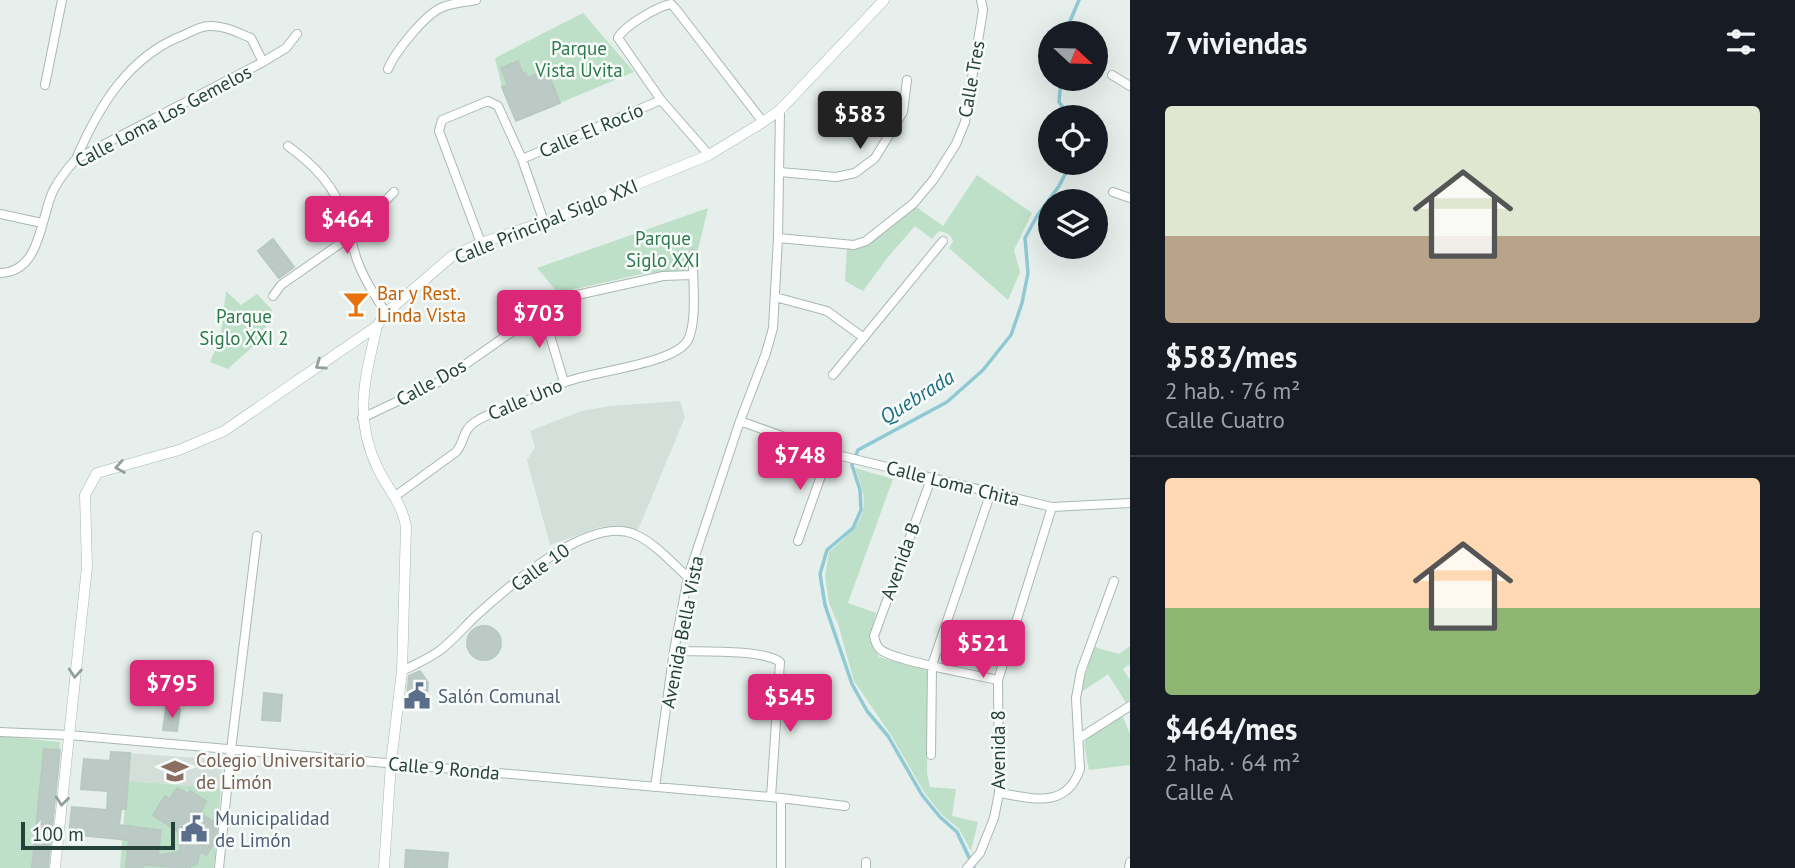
<!DOCTYPE html>
<html lang="es">
<meta charset="utf-8">
<style>
:root{--surface:#171b24;--page:#242831;--text:#f1f3f6;--muted:#9ea1a6;--line:#363941;--accent:#db2777}
body{margin:0;font-family:"PT Sans",sans-serif;background:var(--page);color:var(--text);height:100vh;display:flex;flex-direction:column;font-size:26px;white-space:nowrap}
*{box-sizing:border-box;margin:0}
p{font-size:23px;color:var(--muted)}
.icon{flex:none;width:38px;height:38px;fill:none;stroke:currentColor;stroke-width:2;stroke-linecap:round;stroke-linejoin:round}
.map{position:relative;flex:1;overflow:hidden}
.details{display:flex;flex-direction:column;background:var(--surface);width:665px}
.details>*{flex:none}
.needle{width:46px;rotate:112deg}
.fabs{position:absolute;left:1038px;top:21px;display:grid;gap:14px}
.fabs a{display:grid;place-items:center;width:70px;height:70px;border-radius:50%;background:var(--surface);box-shadow:0 7px 28px #0002;font-size:35px}
.scale{position:absolute;left:21px;bottom:18px;width:154px;box-sizing:border-box;padding-left:7px;border:4px solid #24423a;border-top:0;font-size:19px;line-height:24px;white-space:nowrap;color:#24423a;-webkit-text-stroke:5px #f7fbf9;paint-order:stroke}
.price{position:absolute;translate:-50% -60px;padding:0 16px;border-radius:7px;background:var(--accent);color:#fff;font-size:23px;line-height:46px;filter:drop-shadow(0 2px 4px #0008)}
.price::after{content:'';position:absolute;left:50%;top:42px;width:21px;height:16px;margin-left:-10px;background:inherit;clip-path:polygon(0 0,100% 0,50% 100%)}
.price.current{background:#222;color:#fff}
ul{padding:0;list-style:none}
li{display:grid;align-content:center;gap:14px;height:371px;padding:0 35px}
li+li{border-top:2px solid var(--line)}
li span{display:grid;place-items:center;height:217px;border-radius:7px;color:#555}
li>.icon{margin-inline-start:auto}
span .icon{width:126px;height:126px;fill:#fffc;stroke-width:1}
li b{font-size:30px}
h2{display:flex;justify-content:space-between;align-items:center;height:84px;padding:0 35px;font-size:30px}
main{display:flex;flex:1;min-height:0}
.map>svg:first-child{display:block}
.built{fill:#d4dfda}
.green{fill:#bfe0c8}
.lines{fill:none;stroke-linecap:round;stroke-linejoin:round}
.stream{stroke:#8ec9d4;stroke-width:3.5}
.building{fill:#bbcac4;stroke:#b8c9c2;stroke-width:2}
.minor-casing{stroke:#a8b8b2;stroke-width:10}
.tertiary-casing{stroke:#a8b8b2;stroke-width:11}
.minor{stroke:#fff;stroke-width:8}
.tertiary{stroke:#fff;stroke-width:10}
.oneway{stroke:#92a09c}
.labels{text-anchor:middle;stroke-width:5;stroke-linejoin:round;paint-order:stroke}
.park-label{font-size:19px;fill:#2d7a4b;stroke:#f7fbf9}
.street-label{font-size:19px;fill:#24423a;stroke:#f7fbf9}
.food-label{font-size:19px;fill:#c56008;stroke:#f7fbf9;text-anchor:start}
.service-label{font-size:19px;fill:#4e5e75;stroke:#f7fbf9;text-anchor:start}
.education-label{font-size:19px;fill:#785e54;stroke:#f7fbf9;text-anchor:start}
.water-label{font-size:21px;font-style:italic;fill:#1c6f80;stroke:#f7fbf9}
</style>
<main>
<div class="map">
<svg width="1130" height="868" viewBox="0 0 1130 868">
<rect width="100%" height="100%" fill="#e6efeb"/>
<path class="built" d="M680,401L685,417L638,530L600,527L550,545L527,460L535,447L530,431L581,411L610,406Z
M130,753L223,760L221,788L127,781Z"/>
<path class="green" d="M583,13L634,72L560,103L547,70L527,78L526,74H523L518,61L501,68L508,85L502,87L495,58Z
M977,175L1032,213L1014,250L1020,272L1008,300L949,248L953,241C951,234 945,232 939,231L932,239L915,226L888,257L863,291L845,281L847,246L858,248L868,245L915,206L943,226Z
M708,208L698,250H687L686,272L646,273L558,293L537,268Z
M226,291L241,305L257,294L272,310L262,338L228,369L210,362L220,339Z
M855,468L893,479L848,603L876,613L869,639L879,657L928,671L927,773L930,787L956,789L952,816L978,822L971,851L959,829L941,814L924,792L891,735L854,681L838,624L829,603L825,576L829,552C863,523 873,512 855,468Z
M1130,646V664L1123,669L1130,680V700L1126,703L1108,674L1080,693L1094,647L1119,654Z
M1122,715L1130,734V765L1089,770L1084,744L1088,737Z
M0,736L60,742L48,868H0Z
M127,781L221,788L214,868H120Z"/>
<g class="lines">
<path class="stream" d="M1065,33L1079,0
M1061,79L1059,102L1070,117
M974,868L957,832L940,817L922,795L888,736L867,711L852,684L825,605L820,574L827,550L853,528L861,510L860,490L852,465L858,450L947,402L983,370L1011,335L1022,303L1028,273L1025,238L1037,216L1059,186L1071,163"/>
</g>
<path class="building" d="M518,61L523,74L526,73L527,78L547,70L560,103L516,121L502,87L508,85L501,68Z
M273,239L294,267L279,278L258,251Z
M467 643a17 17 0 1 1 34 0a17 17 0 1 1-34 0Z
M420,671L428,683L426,710L406,708L409,676Z
M168,675L189,678L187,690L166,686Z
M264,693L282,695L280,721L262,720Z
M166,708L180,709L177,731L163,730Z
M44,749L60,750L48,868H32Z
M111,752L130,753L126,809H121L119,825L161,830L158,855L180,852L178,832L153,815L165,796L170,799L177,788L188,794L190,791L206,801L200,814L217,823L215,842L206,855L200,852L197,864L190,866V868L143,865V868H126L129,840L69,834L72,807L107,810L108,791L81,789L84,759L110,761Z
M406,850L448,853L447,868H405Z"/>
<g class="lines">
<g class="minor-casing">
<path id="minor" d="M388,69C395,52 426,13 443,7C453,3 466,2 476,0
M1112,75L1130,86
M45,85L62,0
M288,146C314,165 335,186 345,218C350,232 352,246 357,260C364,279 375,296 386,313
M709,155L661,100L618,38C624,26 658,6 671,4L675,8L763,122
M76,159C98,108 128,56 184,35C192,31 201,26 209,26C224,25 238,33 251,38L263,62
M522,159L661,100
M780,172L836,177L855,173L875,158L903,112L907,80
M1113,192L1130,198
M0,214L42,223
M778,238L854,245L866,241L914,203L934,179L956,144L965,122L983,10L981,0
M481,243L439,131L442,120L488,101L498,106L522,159L544,222
M0,273C41,272 40,219 53,191C59,179 67,169 76,159L263,62L286,48L297,34
M273,296L281,285L351,236L394,192
M775,297L827,311L864,338
M542,309L564,382
M833,375L943,241
M362,418L443,380L559,299L663,276L692,275
M740,421L829,453L1052,507L1130,503
M931,479L874,636C875,641 877,647 881,650C895,661 976,675 998,680
M394,497L456,452C465,442 462,430 475,422C489,412 508,409 524,402C538,396 550,388 563,383C590,371 674,365 688,340C698,319 692,278 693,254
M798,541L829,453
M674,651C698,652 763,649 780,662L771,797
M402,671C414,665 428,659 439,651C453,641 465,626 478,614C509,586 589,515 634,534C654,542 672,563 688,577
M0,732L69,735L781,798L845,806
M1078,739L1130,706
M931,755L932,665L991,492
M655,787L674,651L688,577L740,421L766,353L773,328L778,238L780,110
M999,793C1032,798 1066,810 1080,769L1076,698L1081,671L1114,581
M219,868L231,750L257,536
M781,868V798
M866,868V862
M967,868L980,853L994,818L999,793L998,680L1052,507
M1129,868L1130,862"/>
</g>
<g class="tertiary-casing">
<path id="tertiary" d="M377,326C365,379 353,417 378,469C388,489 403,505 406,527L402,671L391,763L384,868
M55,868L87,567L85,495L97,473L179,450L224,431L377,326L386,313L452,256L481,243L544,222L709,155L763,122L780,110L884,0"/>
</g>
<use href="#minor" class="minor"/>
<use href="#tertiary" class="tertiary"/>
</g>
<defs><path id="oneway-chevron" d="M-2-3.5L2.5 0L-2 3.5" fill="none" stroke-width="1.6" stroke-linecap="round" stroke-linejoin="round" transform="scale(1.75)"/></defs>
<g class="oneway">
<use href="#oneway-chevron" transform="translate(320 365) rotate(146)"/>
<use href="#oneway-chevron" transform="translate(120 467) rotate(170)"/>
<use href="#oneway-chevron" transform="translate(75 673) rotate(95)"/>
<use href="#oneway-chevron" transform="translate(62 801) rotate(96)"/>
</g>
<defs>
<g id="bar-bare" transform="scale(2.1)"><path d="M-6-5H6L.8 .8V4.5H3.5V6h-7V4.5H-.8V.8Z" fill="#e8710a" stroke="#f7fbf9" stroke-width="2.5" paint-order="stroke"/></g>
<g id="civic-bare" transform="scale(2.1)"><path d="M-.6-6.5H3V-4.5H.6V-3L4-1V1h2V6H-6V1h2V-1L-.6-3ZM-1.2 2.5V6h2.4V2.5Z" fill="#5c6f8a" stroke="#f7fbf9" stroke-width="2.5" paint-order="stroke"/></g>
<g id="university-bare" transform="scale(2.1)"><path d="M0-5L7-2L0 1L-7-2ZM-4 1L0 2.5L4 1V4Q0 6-4 4Z" fill="#8d6e63" stroke="#f7fbf9" stroke-width="2.5" paint-order="stroke"/></g>
</defs>
<g fill-rule="evenodd">
<use href="#bar-bare" x="356" y="304"/>
<use href="#civic-bare" x="417" y="696"/>
<use href="#university-bare" x="175" y="771"/>
<use href="#civic-bare" x="194" y="829"/>
</g>
<g class="labels">
<g class="park-label">
<text x="579" y="55">Parque<tspan x="579" dy="22">Vista Uvita</tspan></text>
<text x="663" y="245">Parque<tspan x="663" dy="22">Siglo XXI</tspan></text>
<text x="244" y="323">Parque<tspan x="244" dy="22">Siglo XXI 2</tspan></text>
</g>
<g class="street-label">
<text transform="translate(971 79) rotate(-80)" y="7">Calle Tres</text>
<text transform="translate(163 116) rotate(-28)" y="7">Calle Loma Los Gemelos</text>
<text transform="translate(591 130) rotate(-23)" y="7">Calle El Rocío</text>
<text transform="translate(546 221) rotate(-22)" y="7">Calle Principal Siglo XXI</text>
<text transform="translate(431 382) rotate(-29)" y="7">Calle Dos</text>
<text transform="translate(525 399) rotate(-23)" y="7">Calle Uno</text>
<text transform="translate(953 483) rotate(14)" y="7">Calle Loma Chita</text>
<text transform="translate(900 561) rotate(-70)" y="7">Avenida B</text>
<text transform="translate(540 567) rotate(-36)" y="7">Calle 10</text>
<text transform="translate(682 632) rotate(-79)" y="7">Avenida Bella Vista</text>
<text transform="translate(998 750) rotate(-90)" y="7">Avenida 8</text>
<text transform="translate(444 768) rotate(5)" y="7">Calle 9 Ronda</text>
</g>
<g class="food-label">
<text x="377" y="300">Bar y Rest.<tspan x="377" dy="22">Linda Vista</tspan></text>
</g>
<g class="service-label">
<text x="438" y="703">Salón Comunal</text>
<text x="215" y="825">Municipalidad<tspan x="215" dy="22">de Limón</tspan></text>
</g>
<g class="education-label">
<text x="196" y="767">Colegio Universitario<tspan x="196" dy="22">de Limón</tspan></text>
</g>
<g class="water-label">
<text transform="translate(917 397) rotate(-32)" y="7">Quebrada</text>
</g>
</g>
</svg>
<div class="fabs">
<a><svg class="needle" viewBox="-14 -14 28 28"><path d="M0-13l5 13h-10z" fill="#e53935"/><path d="M0 13l5-13h-10z" fill="#9ea1a6"/></svg></a>
<a><svg class="icon" aria-label="locate" viewBox="0 0 24 24"><circle cx="12" cy="12" r="6"/><path d="M12 2v4M12 18v4M2 12h4M18 12h4"/></svg></a>
<a><svg class="icon" aria-label="layers" viewBox="0 0 24 24"><path d="M12 4l9 5-9 5-9-5zM3 14l9 5 9-5"/></svg></a>
</div>
<div class="scale">100 m</div>
<b class="price current" style="left:860px;top:151px">$583</b>
<b class="price" style="left:347px;top:256px">$464</b>
<b class="price" style="left:539px;top:350px">$703</b>
<b class="price" style="left:800px;top:492px">$748</b>
<b class="price" style="left:983px;top:680px">$521</b>
<b class="price" style="left:172px;top:720px">$795</b>
<b class="price" style="left:790px;top:734px">$545</b>
</div>
<section class="details">
<h2>7 viviendas<svg class="icon" aria-label="filters" viewBox="0 0 24 24"><path d="M4 7h16M4 17h16"/><circle cx="9" cy="7" r="2"/><circle cx="15" cy="17" r="2"/></svg></h2>
<ul>
<li><span style="background:linear-gradient(#dfe7d0 60%,#b9a48a 0)"><svg class="icon" aria-label="home" viewBox="0 0 24 24"><path d="M3 11l9-7 9 7M6 9v11h12V9"/></svg></span><div><b>$583/mes</b><p>2 hab. · 76 m²</p><p>Calle Cuatro</p></div></li>
<li><span style="background:linear-gradient(#ffd9b3 60%,#8fb573 0)"><svg class="icon" aria-label="home" viewBox="0 0 24 24"><path d="M3 11l9-7 9 7M6 9v11h12V9"/></svg></span><div><b>$464/mes</b><p>2 hab. · 64 m²</p><p>Calle A</p></div></li>
</ul>
</section>
</main>
